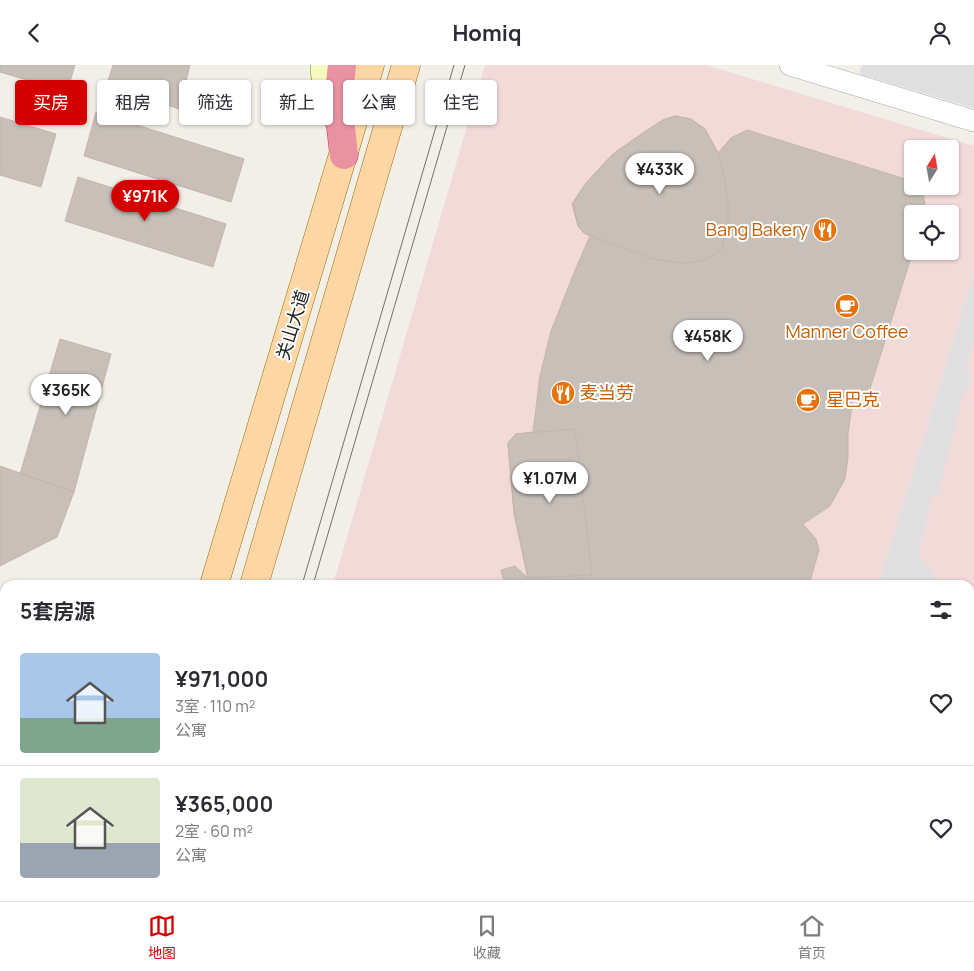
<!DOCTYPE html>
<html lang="zh">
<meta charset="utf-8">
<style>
:root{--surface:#fff;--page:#f7f7f7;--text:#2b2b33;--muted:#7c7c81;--line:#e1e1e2;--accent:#d40000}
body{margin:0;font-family:Manrope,"Noto Sans SC",sans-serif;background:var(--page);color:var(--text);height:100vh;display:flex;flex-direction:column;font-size:19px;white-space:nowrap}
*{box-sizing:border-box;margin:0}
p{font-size:16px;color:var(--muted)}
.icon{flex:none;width:28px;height:28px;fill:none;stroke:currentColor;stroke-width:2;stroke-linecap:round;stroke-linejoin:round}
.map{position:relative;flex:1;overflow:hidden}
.side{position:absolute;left:0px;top:515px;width:975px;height:321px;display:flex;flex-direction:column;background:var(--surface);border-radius:15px 15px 0 0;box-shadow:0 1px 4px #0004}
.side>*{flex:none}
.top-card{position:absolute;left:15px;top:15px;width:500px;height:45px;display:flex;gap:10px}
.needle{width:32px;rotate:11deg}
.tools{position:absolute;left:904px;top:75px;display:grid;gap:10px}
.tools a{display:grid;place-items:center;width:55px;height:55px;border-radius:5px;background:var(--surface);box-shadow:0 1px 4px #0004;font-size:25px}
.price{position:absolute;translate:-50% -42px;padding:0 11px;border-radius:18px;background:#fff;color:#222;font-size:16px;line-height:32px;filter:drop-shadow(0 1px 2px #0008)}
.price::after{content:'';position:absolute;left:50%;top:30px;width:15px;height:11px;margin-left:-8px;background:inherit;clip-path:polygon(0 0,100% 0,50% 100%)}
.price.on{background:var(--accent);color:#fff}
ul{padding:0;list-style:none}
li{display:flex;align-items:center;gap:15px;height:125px;padding:0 20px}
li+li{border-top:1px solid var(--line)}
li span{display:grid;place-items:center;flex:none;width:140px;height:100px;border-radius:5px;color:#555}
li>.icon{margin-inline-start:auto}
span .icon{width:60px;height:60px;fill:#fffc;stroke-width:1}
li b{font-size:21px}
h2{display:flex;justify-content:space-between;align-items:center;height:60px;padding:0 20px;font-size:21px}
.pill{padding:0 18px;border-radius:5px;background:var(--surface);box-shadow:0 1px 4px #0004;font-size:18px;line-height:45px}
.pill.on{background:var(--accent);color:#fff}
header{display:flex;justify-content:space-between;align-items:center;height:65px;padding:0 20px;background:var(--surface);font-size:22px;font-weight:700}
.menu{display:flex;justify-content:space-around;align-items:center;height:70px;border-top:1px solid var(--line);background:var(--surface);font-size:14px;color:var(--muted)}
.menu a{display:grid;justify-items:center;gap:2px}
.menu .on{color:var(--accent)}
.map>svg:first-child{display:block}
.residential{fill:#e0dfdf}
.commercial{fill:#f2dad9;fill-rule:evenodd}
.building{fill:#c7bfb8;stroke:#c4b6ab}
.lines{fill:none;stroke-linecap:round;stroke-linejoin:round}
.street-casing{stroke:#a9a9a9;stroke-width:22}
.secondary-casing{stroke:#707d05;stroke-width:29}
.primary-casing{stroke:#a06b00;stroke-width:29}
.highway-casing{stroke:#dc2a67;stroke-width:29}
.street{stroke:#fff;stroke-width:21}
.secondary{stroke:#f7fabf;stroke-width:28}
.primary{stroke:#fcd6a4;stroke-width:28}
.highway{stroke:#e892a2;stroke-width:28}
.tram{stroke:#707070;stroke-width:1}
.labels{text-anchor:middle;stroke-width:4;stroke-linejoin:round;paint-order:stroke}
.food-label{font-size:18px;fill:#c56008;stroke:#fff;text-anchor:start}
.street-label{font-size:18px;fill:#222;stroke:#fff}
</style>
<header><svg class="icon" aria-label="back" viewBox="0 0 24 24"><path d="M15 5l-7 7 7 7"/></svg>Homiq<svg class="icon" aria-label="person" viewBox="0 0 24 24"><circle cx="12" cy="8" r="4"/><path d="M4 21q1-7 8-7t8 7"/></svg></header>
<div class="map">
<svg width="974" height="836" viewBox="0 0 974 836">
<rect width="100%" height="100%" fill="#f2efe9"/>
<path class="residential" d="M862,0H974V43L859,9Z
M974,208V819L970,817V520H878Z
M252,831H829L844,836H250Z"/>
<path class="commercial" d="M485,0H706L974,81V208L878,520H333ZM912,84H950V121H912ZM912,149H950V186H912Z
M974,279V585L970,587V520H943L918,490L932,431L938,429L961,336L970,316L966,299Z"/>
<path class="building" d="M0,0H75L67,27L0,7Z
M113,0H190L179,44L107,19Z
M96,47L244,94L231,137L84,91Z
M675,51L691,54L705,64L718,88L725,115L728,139V163L721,185L707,194L696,197L682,198L653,194L584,168L578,161L572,139L586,118L613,89L643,68L663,55Z
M675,51L691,54L705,64L718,88L731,73L747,65L912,116V121H918L923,128L925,139L923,149H912L913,186L869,327L853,335L848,368V392L845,414L830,441L803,459L816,474L819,485L809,520H505L501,505L515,501L528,513L514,448L508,378L516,369L533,367L540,311L551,266L576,203L590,171L584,168L578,161L573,138L586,118L613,89L643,68L663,55Z
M0,52L56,69L41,122L0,110Z
M78,112L226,159L213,202L65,156Z
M60,274L111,289L74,427L20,409Z
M575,364L592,510L528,513L514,448L508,378L516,369Z
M0,401L74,427L57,472L0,501Z
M970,753H974V797L970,796Z
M346,831H460L488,836H344Z
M603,831H733L732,836H618Z
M762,831H785L799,836H760Z"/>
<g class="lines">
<g class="street-casing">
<path id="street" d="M790,0L974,56"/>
</g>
<g class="secondary-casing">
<path id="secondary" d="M325,0V9L335,50
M0,552L5,554
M904,831L920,836"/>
</g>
<g class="primary-casing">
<path id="primary" d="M214,520L370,0
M254,520L406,0
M116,836L118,831
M154,836L156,831"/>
</g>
<g class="highway-casing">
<path id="highway" d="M342,0L338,37L344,90"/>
</g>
<use href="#street" class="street"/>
<use href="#secondary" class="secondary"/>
<use href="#primary" class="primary"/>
<use href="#highway" class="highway"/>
<path class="tram" d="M302,520L454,0
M313,520L465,0
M197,836L199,831
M207,836L208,831"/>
</g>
<defs>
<g id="restaurant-disc" transform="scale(1.25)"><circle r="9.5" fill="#e8710a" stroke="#fff"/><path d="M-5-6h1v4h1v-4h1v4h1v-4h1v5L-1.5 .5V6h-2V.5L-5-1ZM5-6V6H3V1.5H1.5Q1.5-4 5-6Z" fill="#fff"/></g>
<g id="cafe-disc" transform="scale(1.25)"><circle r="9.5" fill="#e8710a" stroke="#fff"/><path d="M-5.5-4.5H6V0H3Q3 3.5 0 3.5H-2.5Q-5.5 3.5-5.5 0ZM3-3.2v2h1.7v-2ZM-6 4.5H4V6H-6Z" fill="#fff"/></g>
</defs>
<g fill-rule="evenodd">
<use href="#restaurant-disc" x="825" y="165"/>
<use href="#cafe-disc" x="847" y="241"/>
<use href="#restaurant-disc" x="563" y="328"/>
<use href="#cafe-disc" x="808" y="335"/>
</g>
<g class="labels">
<g class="food-label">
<text x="808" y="171" text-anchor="end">Bang Bakery</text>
<text x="847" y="273" text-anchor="middle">Manner Coffee</text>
<text x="580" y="334">麦当劳</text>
<text x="826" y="341">星巴克</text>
</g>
<g class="street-label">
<text transform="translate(293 260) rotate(-73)" y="6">关山大道</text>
</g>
</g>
</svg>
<div class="tools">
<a><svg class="needle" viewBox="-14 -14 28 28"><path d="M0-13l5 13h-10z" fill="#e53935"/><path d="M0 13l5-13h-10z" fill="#7c7c81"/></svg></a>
<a><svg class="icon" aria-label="locate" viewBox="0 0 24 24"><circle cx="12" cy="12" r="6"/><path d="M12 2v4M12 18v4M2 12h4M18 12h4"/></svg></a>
</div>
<b class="price" style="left:660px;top:130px">¥433K</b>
<b class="price on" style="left:145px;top:157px">¥971K</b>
<b class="price" style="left:708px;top:297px">¥458K</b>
<b class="price" style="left:66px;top:351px">¥365K</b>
<b class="price" style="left:550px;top:439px">¥1.07M</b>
<div class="top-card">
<a class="pill on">买房</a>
<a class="pill">租房</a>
<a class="pill">筛选</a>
<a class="pill">新上</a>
<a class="pill">公寓</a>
<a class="pill">住宅</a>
</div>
<section class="side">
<h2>5套房源<svg class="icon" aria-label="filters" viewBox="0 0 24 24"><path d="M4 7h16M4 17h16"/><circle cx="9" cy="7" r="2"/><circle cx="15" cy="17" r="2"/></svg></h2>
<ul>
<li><span style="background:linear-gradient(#a9c7e8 65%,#7fa58c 0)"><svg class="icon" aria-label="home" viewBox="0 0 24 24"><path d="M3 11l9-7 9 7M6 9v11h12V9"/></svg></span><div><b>¥971,000</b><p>3室 · 110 m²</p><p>公寓</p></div><svg class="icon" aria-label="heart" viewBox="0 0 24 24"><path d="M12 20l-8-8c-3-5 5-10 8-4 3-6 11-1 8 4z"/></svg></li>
<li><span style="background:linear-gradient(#dfe7d0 65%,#9aa5b1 0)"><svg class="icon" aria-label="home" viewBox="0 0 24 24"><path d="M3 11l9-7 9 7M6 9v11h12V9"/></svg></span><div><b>¥365,000</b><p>2室 · 60 m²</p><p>公寓</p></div><svg class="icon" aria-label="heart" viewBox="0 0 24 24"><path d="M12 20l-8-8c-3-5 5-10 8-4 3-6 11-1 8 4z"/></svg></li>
</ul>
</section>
</div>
<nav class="menu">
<a class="on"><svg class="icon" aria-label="map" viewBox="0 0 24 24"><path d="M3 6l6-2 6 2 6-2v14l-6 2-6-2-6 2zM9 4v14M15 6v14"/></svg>地图</a>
<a><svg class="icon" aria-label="saved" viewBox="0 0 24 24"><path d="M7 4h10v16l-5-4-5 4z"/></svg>收藏</a>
<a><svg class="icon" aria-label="home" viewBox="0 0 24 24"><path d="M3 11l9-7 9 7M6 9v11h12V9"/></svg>首页</a>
</nav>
